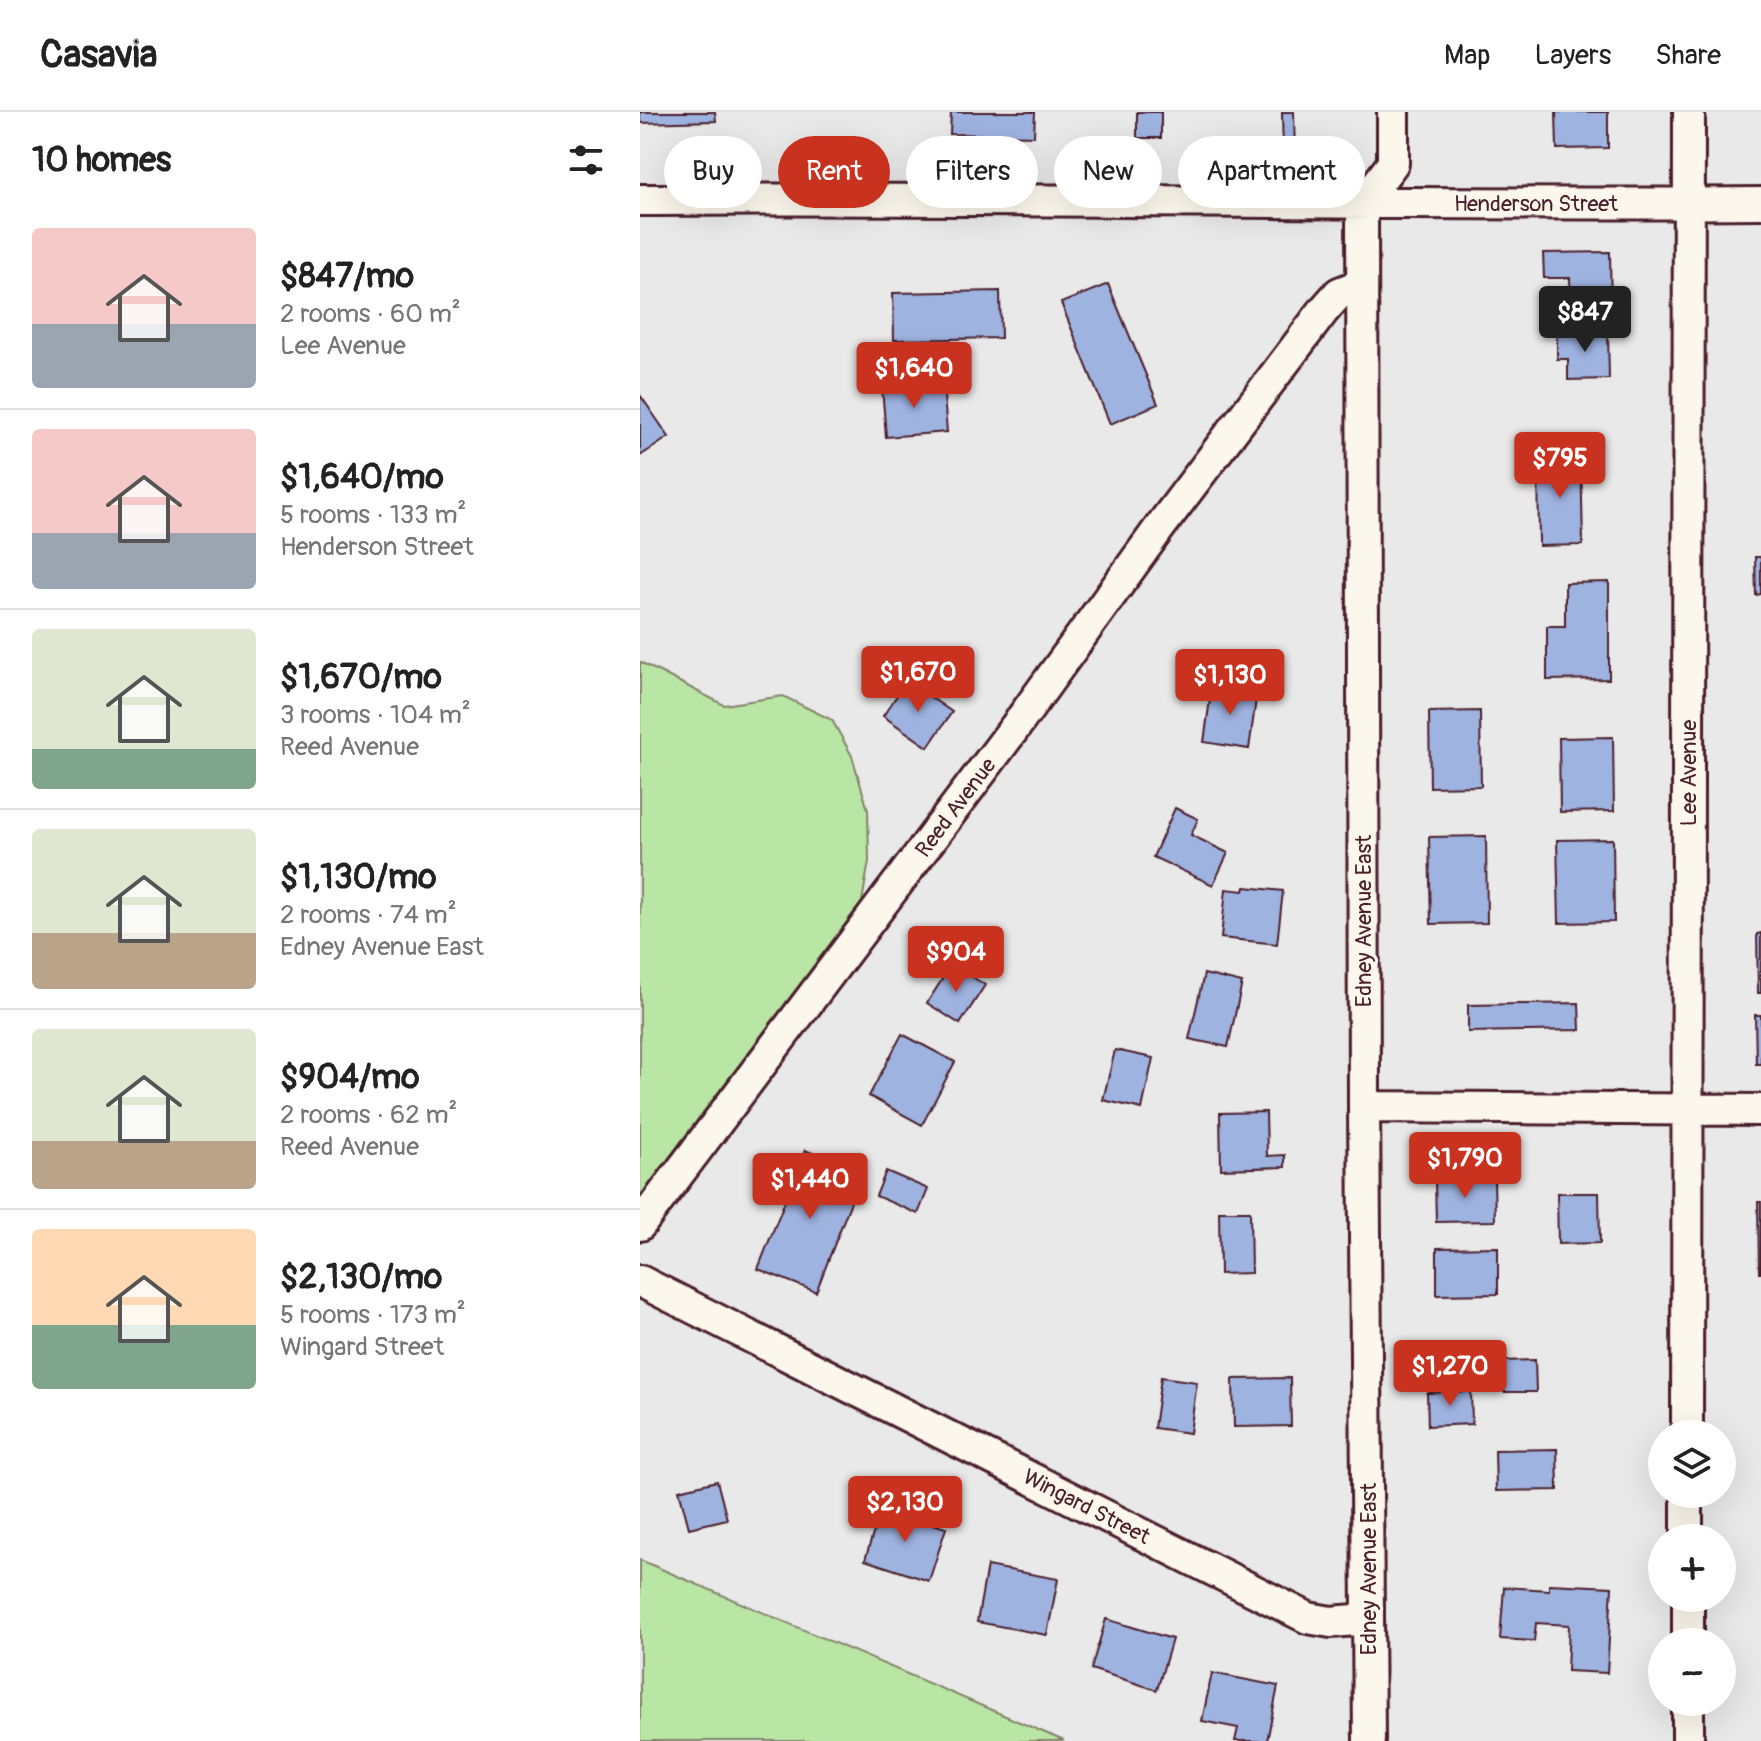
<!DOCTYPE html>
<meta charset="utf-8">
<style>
:root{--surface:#fff;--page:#f2f2f2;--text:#222;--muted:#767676;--line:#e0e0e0;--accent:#c8321e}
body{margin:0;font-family:Pangolin,sans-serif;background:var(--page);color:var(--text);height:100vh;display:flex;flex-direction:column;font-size:30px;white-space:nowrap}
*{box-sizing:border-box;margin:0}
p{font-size:26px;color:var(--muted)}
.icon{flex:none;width:44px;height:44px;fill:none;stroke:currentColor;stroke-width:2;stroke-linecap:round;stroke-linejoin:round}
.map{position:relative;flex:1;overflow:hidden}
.panel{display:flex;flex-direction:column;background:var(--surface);width:640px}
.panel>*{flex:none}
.hud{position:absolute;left:24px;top:24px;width:760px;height:72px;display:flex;gap:16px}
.fabs{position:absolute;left:1008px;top:1308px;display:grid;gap:16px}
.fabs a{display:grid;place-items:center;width:88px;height:88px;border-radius:50%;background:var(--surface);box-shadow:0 8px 32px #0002;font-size:40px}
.price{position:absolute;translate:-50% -68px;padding:0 18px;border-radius:8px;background:var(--accent);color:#fff;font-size:26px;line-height:52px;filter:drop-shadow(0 2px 4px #0008)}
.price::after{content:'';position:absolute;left:50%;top:48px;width:24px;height:18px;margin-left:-12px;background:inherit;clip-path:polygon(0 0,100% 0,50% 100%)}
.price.on{background:#222;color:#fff}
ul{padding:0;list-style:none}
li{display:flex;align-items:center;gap:24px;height:200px;padding:0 32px}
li+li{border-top:2px solid var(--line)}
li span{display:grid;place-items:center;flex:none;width:224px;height:160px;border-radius:8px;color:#555}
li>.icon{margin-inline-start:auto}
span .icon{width:96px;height:96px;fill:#fffc;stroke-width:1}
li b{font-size:34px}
h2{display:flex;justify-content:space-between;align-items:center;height:96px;padding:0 32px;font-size:34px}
.pill{padding:0 28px;border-radius:36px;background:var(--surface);box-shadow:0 8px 32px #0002;font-size:28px;line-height:72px}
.pill.on{background:var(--accent);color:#fff}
header{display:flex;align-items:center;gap:48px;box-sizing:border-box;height:112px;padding:0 40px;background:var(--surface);border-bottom:2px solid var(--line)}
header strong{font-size:38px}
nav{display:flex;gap:44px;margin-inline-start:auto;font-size:28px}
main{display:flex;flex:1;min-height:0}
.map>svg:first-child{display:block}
.green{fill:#b9e6a4;stroke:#828268;stroke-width:2}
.building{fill:#9fb3e1;stroke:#4a1f2b;stroke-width:2}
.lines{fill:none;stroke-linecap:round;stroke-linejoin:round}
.street-casing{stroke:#4a1f2b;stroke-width:36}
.street{stroke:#fbf7ec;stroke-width:30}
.labels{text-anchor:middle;stroke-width:6;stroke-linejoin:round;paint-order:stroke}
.street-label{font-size:22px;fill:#4a1f2b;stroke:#fbf7ec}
</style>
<header>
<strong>Casavia</strong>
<nav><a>Map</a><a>Layers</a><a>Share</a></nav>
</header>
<main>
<section class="panel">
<h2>10 homes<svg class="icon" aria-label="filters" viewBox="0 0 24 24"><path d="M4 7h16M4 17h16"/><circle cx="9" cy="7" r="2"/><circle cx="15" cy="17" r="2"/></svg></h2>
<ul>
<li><span style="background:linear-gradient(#f6c9c9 60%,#9aa5b1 0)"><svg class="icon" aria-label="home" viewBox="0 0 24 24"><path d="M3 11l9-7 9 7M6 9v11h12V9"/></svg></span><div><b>$847/mo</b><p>2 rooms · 60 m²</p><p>Lee Avenue</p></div></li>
<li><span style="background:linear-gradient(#f6c9c9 65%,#9aa5b1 0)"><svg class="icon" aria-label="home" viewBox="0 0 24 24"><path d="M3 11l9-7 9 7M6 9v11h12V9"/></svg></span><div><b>$1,640/mo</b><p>5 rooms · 133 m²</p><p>Henderson Street</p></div></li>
<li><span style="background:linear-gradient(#dfe7d0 75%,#7fa58c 0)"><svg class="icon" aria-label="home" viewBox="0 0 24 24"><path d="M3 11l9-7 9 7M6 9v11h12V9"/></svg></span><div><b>$1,670/mo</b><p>3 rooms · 104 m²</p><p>Reed Avenue</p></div></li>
<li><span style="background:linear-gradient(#dfe7d0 65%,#b9a48a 0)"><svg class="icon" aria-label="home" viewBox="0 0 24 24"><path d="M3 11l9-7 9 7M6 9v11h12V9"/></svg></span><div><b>$1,130/mo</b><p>2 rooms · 74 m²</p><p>Edney Avenue East</p></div></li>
<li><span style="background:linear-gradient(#dfe7d0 70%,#b9a48a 0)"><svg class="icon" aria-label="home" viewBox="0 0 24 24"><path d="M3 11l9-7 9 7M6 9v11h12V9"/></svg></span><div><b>$904/mo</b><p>2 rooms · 62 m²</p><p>Reed Avenue</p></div></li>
<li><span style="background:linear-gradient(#ffd9b3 60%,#7fa58c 0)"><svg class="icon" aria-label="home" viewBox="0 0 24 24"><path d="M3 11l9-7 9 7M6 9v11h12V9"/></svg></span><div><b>$2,130/mo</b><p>5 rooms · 173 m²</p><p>Wingard Street</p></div></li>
</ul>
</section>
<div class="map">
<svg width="1121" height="1629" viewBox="0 0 1121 1629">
<rect width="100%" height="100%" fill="#e9e9ea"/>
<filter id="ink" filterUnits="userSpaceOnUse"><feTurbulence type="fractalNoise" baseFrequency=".0125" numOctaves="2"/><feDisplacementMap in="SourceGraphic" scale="16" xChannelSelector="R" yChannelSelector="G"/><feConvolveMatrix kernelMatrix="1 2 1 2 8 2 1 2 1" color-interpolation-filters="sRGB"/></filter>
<g filter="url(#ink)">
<path class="green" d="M0,550L84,593L143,584L192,608L212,644L228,698L229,749L222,790L0,1084Z
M0,1448L424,1629H0Z"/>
<path class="building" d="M0,0H75L76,9L0,11Z
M311,0H395L394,24L310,22Z
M497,0H521V26H497Z
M642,0H654L655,43H643Z
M916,0H968V36L917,37Z
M970,140L971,201L931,202L930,166H904L903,141Z
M468,172L518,292L470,312L421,191Z
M360,179L361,226L254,228L253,181Z
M968,218L969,267L928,268V247H917V219Z
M303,271L307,320L246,325L242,275Z
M0,283L29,325L0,344Z
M941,341L943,433L899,434L898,342Z
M1115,445H1121V482L1116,483Z
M969,470V567L907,568V514H925V471Z
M267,569L312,600L288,635L243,604Z
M572,573L617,580L609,637L564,630Z
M840,599L841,674L790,675L789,600Z
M973,625L974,699L920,700L919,626Z
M535,696L558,707L551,723L588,741L573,773L513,745Z
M846,724L847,811L791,812L789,725Z
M973,727L974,810L919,811L917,728Z
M605,775L643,779L637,832L581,826L586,777L604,779Z
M1121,821V881H1118L1117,822Z
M312,852L345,873L320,912L287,891Z
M564,862L602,871L588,935L549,927Z
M939,891L940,918L828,920V893Z
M1115,903H1121V952H1116Z
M262,922L315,950L282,1013L229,984Z
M475,938L513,946L502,997L463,988Z
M626,1000L627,1044L645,1043V1055L581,1057L580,1001Z
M165,1038L222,1061L176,1180L118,1157Z
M246,1059L288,1077L278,1102L236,1084Z
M854,1067L855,1109L796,1110L795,1068Z
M917,1081H959L960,1131L918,1132Z
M1118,1090H1121V1161H1119Z
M579,1099H610L611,1161L580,1162Z
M858,1135V1182L797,1183V1136Z
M895,1248L896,1280H864L863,1249Z
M521,1265L557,1270L550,1321L514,1316Z
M650,1266L651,1314L594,1315L593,1267Z
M831,1279L832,1312L788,1314L787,1281Z
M917,1337L918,1378L856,1379L855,1338Z
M77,1369L87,1407L49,1416L39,1378Z
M241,1396L306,1416L289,1469L225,1448Z
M347,1454L418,1467L407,1523L337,1510Z
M909,1472L972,1475L967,1561L927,1559L929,1513L896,1511L894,1529L860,1527L864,1475L909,1478Z
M466,1507L532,1527L517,1578L451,1557Z
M572,1561L638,1574L627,1629H595L598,1616L562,1609Z"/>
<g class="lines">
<g class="street-casing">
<path id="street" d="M0,88C374,85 747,94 1121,91
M724,995L1121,998
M0,1113L376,614L520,415L684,198L699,181L722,172
M0,1169L668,1506L691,1510L728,1507
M1047,1322L1049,0
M1047,1382V1426
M1048,1486V1530
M1048,1590V1629
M729,1629L724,995L722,92L753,51V0"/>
</g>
<use href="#street" class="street"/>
</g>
</g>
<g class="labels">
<g class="street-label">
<text x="896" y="99">Henderson Street</text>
<text transform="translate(1048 661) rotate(-90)" y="8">Lee Avenue</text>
<text transform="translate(315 695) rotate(-53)" y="8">Reed Avenue</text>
<text transform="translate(723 809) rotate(-90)" y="8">Edney Avenue East</text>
<text transform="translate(447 1394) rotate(27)" y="8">Wingard Street</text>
<text transform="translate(728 1457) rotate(-90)" y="8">Edney Avenue East</text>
</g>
</g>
</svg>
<div class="fabs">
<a><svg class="icon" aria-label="layers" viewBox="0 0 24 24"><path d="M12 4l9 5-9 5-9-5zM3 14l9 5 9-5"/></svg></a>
<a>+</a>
<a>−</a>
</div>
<b class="price on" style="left:945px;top:242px">$847</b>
<b class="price" style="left:274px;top:298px">$1,640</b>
<b class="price" style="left:920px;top:388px">$795</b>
<b class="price" style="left:278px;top:602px">$1,670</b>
<b class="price" style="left:590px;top:605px">$1,130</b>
<b class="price" style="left:316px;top:882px">$904</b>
<b class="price" style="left:825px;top:1088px">$1,790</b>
<b class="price" style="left:170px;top:1109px">$1,440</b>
<b class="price" style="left:810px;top:1296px">$1,270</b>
<b class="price" style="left:265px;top:1432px">$2,130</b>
<div class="hud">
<a class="pill">Buy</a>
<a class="pill on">Rent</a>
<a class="pill">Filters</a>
<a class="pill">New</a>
<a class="pill">Apartment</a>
</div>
</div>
</main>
